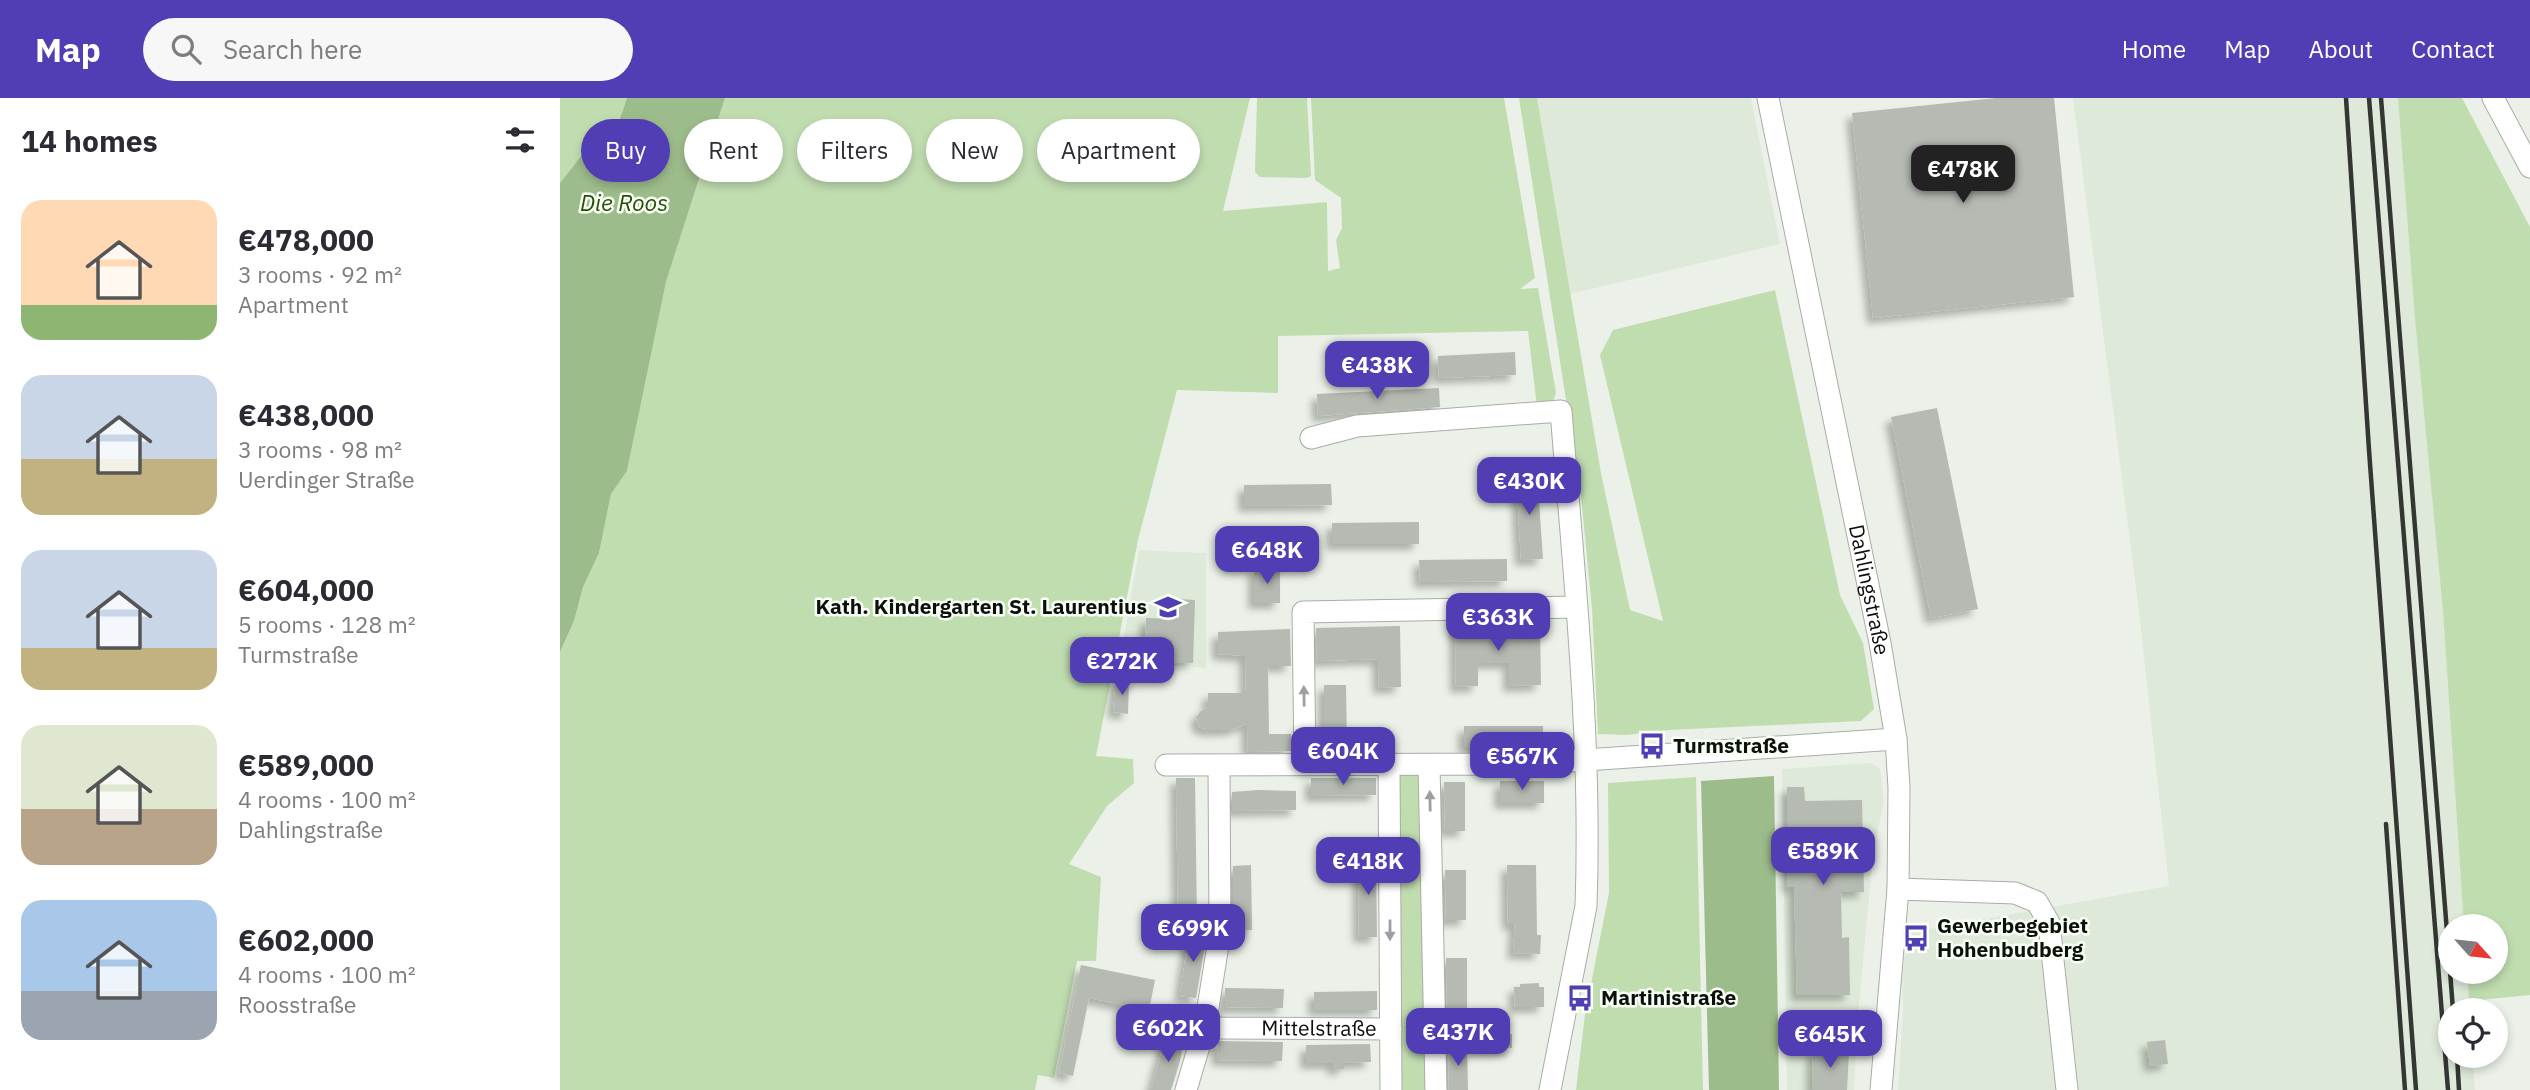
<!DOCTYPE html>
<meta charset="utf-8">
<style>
:root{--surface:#fff;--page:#f7f7f7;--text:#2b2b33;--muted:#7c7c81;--accent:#513db4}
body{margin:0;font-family:"IBM Plex Sans",sans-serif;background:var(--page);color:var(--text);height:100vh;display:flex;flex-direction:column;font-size:26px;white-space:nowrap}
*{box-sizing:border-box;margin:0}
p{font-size:23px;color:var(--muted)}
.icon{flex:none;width:38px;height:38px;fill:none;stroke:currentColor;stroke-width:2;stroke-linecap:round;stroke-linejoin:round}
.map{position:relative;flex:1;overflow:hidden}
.panel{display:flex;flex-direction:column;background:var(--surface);width:560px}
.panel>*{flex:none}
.banner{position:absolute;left:21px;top:21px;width:665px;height:63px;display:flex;gap:14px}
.needle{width:46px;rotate:117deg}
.fabs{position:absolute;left:1878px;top:816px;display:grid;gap:14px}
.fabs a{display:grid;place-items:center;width:70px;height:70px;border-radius:50%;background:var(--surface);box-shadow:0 4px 10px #0003;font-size:35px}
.price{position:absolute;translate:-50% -60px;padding:0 16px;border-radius:14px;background:var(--accent);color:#fff;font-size:23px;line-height:46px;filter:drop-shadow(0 2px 4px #0008)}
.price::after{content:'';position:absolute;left:50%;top:42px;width:21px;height:16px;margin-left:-10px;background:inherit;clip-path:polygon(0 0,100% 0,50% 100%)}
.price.on{background:#222;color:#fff}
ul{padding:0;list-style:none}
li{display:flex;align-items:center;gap:21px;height:175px;padding:0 21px}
li span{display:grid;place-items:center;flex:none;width:196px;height:140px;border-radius:21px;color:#555}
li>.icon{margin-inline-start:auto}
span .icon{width:84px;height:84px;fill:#fffc;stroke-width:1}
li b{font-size:30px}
h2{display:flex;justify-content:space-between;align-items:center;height:84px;padding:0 21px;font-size:30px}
.chip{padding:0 24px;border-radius:32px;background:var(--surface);box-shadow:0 4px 10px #0003;font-size:24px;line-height:63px}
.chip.on{background:var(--accent);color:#fff}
header{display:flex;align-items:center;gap:42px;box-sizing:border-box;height:98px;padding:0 35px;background:var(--accent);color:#fff}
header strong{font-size:33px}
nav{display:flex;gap:38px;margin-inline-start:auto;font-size:24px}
.search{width:490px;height:63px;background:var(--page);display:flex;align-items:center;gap:18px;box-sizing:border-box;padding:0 24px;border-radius:38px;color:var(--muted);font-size:26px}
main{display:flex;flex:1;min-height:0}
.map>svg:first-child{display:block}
.built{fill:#dee9d9}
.green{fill:#c0ddb0}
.water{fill:#9dbc8b}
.building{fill:#b5bbb2;filter:url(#shadow)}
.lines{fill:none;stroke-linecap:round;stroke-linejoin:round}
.minor-casing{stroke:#a8ada5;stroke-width:23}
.minor{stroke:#fff;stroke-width:21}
.rail{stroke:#333632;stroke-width:4.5}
.oneway{fill:#9e9f9e}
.labels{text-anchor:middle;stroke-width:5;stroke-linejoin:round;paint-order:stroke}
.street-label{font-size:21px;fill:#0d0f0c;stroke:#f8fff5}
.poi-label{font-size:21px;font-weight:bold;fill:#0d0f0c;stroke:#f8fff5;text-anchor:start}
.water-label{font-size:23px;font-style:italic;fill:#284e05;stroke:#f8fff5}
</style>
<header>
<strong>Map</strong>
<div class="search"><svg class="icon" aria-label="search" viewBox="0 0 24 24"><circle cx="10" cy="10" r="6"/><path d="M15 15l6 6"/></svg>Search here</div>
<nav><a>Home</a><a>Map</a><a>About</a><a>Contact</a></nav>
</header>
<main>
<section class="panel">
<h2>14 homes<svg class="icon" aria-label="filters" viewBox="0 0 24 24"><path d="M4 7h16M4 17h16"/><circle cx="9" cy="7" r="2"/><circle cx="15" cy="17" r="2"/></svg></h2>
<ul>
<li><span style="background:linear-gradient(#ffd9b3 75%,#8fb573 0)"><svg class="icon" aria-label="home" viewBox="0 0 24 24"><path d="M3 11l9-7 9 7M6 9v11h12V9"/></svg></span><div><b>€478,000</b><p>3 rooms · 92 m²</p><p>Apartment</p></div></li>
<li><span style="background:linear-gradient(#c9d6e8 60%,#c2b280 0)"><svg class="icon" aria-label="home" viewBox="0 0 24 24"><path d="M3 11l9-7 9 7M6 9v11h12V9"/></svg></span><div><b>€438,000</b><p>3 rooms · 98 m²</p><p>Uerdinger Straße</p></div></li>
<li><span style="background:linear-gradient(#c9d6e8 70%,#c2b280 0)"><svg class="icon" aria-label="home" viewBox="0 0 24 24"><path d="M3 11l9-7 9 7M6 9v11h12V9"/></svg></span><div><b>€604,000</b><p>5 rooms · 128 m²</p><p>Turmstraße</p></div></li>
<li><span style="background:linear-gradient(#dfe7d0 60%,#b9a48a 0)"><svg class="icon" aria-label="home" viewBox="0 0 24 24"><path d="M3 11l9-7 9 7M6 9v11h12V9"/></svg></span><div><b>€589,000</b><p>4 rooms · 100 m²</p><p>Dahlingstraße</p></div></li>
<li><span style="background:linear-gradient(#a9c7e8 65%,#9aa5b1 0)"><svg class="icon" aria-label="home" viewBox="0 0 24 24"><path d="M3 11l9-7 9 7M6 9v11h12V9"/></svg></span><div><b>€602,000</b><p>4 rooms · 100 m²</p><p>Roosstraße</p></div></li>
</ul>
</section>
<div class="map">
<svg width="1970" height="992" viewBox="0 0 1970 992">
<defs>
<filter id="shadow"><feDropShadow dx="-6" dy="6" stdDeviation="3.5" flood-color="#0004"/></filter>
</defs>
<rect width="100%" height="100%" fill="#ebf1e8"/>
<path class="built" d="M977,0H1191L1220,146L1010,196Z
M1513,0H1838L1883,513L1904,828H1890V873H1907L1909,912H1890V957H1912L1915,992H1338L1343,911L1342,882L1347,835L1609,788L1579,513Z
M579,452L646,455V570L560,562Z
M1311,665L1320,671L1324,702L1313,757L1297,928L1294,992H1227L1222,671Z"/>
<path class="green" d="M0,0H67L58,26L21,58L0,85Z
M165,0H690L663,113L767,104L768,173L780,170L776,142L782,130L781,100L755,82L751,0H944L975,180L960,191L978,190L996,295L992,306L977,309L968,233L718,238V295L617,292L578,442L536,658L573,661L574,685L547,708L509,766L541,779L536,863H517L494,980L478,977L475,992H0V554L14,523L23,489L39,455L51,396L67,373L106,184Z
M697,0H747L751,78L747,80L700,79L695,74Z
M959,0H977L1041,375L1070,512L1103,523L1040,257L1053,232L1215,192L1280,497L1303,545L1314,611L1301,623L1109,632L1067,637L1038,636L1032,511L1021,398Z
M1838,0H1902L1970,129V897L1909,903L1907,873H1936V828H1904L1883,513L1855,220Z
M837,674L866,675L870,992H838Z
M1136,679L1143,992H1016L1025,916L1049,795L1048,685Z"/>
<path class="water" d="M67,0H165L106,184L67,373L51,396L39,455L23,489L14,523L0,554V85L21,58L58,26Z
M1214,678L1219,992H1149L1141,683Z"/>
<path class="building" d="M1436,0H1494L1514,199L1313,220L1292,15Z
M955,254L956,277L879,280L878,258Z
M879,290L880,309L758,318L757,296Z
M1377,310L1418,511L1371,520L1331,319Z
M977,374L983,461L961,462L956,376Z
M771,386L772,407L684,408V387Z
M859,424V446H772V425Z
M947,461V483L860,484L859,462Z
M694,470H720V505H694Z
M617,501L635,502L633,565H612L613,542H585L586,520L616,521Z
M901,525H917V529L980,528L981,587L949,588V565H918V588L896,589L895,527Z
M840,528L841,589L819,590L818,561L757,563L756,530Z
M730,531L731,568H708L709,636H731L732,653L688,654L687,626L670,632H647L639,629L636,619L641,613L648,609V595H686L685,558L658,556V534Z
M556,581L569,582L568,616L553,614Z
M764,587H786L787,651H764Z
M904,628H983V649L904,650Z
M616,680H635L637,826H618Z
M751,680H816V697L751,698Z
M940,683H984V705H940Z
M884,684H905V733H885Z
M1227,689H1244L1245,703L1302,702L1304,794H1281L1282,840L1289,839L1290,897H1237L1234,789H1228L1227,771Z
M699,692L736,693V712L672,713V694Z
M798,758H816L817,839H799Z
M691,767L692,832L673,833V768Z
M947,767H976L977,837H981L980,856L953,855L955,826H948Z
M885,772H906V822H886Z
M629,833L647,836L636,900L620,898Z
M886,860H907V910H887Z
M521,867L595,882L589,912L529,900L513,978L499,975Z
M979,885V889H984V909H955L954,889H960V886Z
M665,890L724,891L723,910L665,909Z
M817,893V912H754V894Z
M952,936V950H916L915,937Z
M606,937L624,942L620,963L611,992H591Z
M1605,942L1608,966L1590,968L1587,944Z
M658,943L723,944L722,963L657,962Z
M810,946L811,964L784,965V971H773V965H746V947Z
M888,947H907L908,992H889Z
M1253,951L1289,953L1287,992H1252Z"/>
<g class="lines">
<g class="minor-casing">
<g id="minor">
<path id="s1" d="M1208,0L1320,545L1336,641L1339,690L1338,791L1321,992"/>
<path d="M1933,0L1970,69"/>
<path d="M751,340L797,328L1001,313C1014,477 1032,643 1026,808L990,992"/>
<path d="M829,665L831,992"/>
<path d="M745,666L743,514L1016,509"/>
<path d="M606,667L966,666L1336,641"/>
<path d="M869,667L876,992"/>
<path d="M1338,791L1455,795L1477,804L1489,825L1507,992"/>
<path id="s2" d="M645,928L660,930L831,931"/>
<path d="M626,992L645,928L660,835L659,668"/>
</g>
</g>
<use href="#minor" class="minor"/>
<path class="rail" d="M1786,0L1809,352L1856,992
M1809,0L1888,992
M1821,0L1890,872
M1826,726L1845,992
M1890,873L1893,912
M1897,957L1899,992"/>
</g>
<defs><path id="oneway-solid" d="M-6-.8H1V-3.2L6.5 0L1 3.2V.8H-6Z" transform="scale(1.75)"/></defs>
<g class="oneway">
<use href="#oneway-solid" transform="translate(744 598) rotate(-91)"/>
<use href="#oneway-solid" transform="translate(870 703) rotate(-91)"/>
<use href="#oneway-solid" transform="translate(830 832) rotate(90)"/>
</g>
<defs>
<g id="school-bare" transform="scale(2.1)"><path d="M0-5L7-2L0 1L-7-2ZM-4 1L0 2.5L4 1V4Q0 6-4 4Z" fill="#513db4" stroke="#f8fff5" stroke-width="2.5" paint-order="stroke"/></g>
<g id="bus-bare" transform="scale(2.1)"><path d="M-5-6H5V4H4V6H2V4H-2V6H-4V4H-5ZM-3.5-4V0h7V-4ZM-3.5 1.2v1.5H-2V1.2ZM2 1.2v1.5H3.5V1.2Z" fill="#513db4" stroke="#f8fff5" stroke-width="2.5" paint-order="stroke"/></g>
</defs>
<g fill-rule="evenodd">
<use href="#school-bare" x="608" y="509"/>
<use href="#bus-bare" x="1092" y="648"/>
<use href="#bus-bare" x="1356" y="840"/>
<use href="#bus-bare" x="1020" y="900"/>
</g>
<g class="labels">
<g class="street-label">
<text dy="7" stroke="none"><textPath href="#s1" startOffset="502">Dahlingstraße</textPath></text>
<text dy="7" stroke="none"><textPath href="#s2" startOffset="114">Mittelstraße</textPath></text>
</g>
<g class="poi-label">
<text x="587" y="516" text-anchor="end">Kath. Kindergarten St. Laurentius</text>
<text x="1113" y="655">Turmstraße</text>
<text x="1377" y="835">Gewerbegebiet<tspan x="1377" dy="24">Hohenbudberg</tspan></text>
<text x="1041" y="907">Martinistraße</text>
</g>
<g class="water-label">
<text x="64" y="113">Die Roos</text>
</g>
</g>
</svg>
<div class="fabs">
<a><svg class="needle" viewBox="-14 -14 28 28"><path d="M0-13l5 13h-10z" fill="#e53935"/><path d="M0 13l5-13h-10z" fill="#7c7c81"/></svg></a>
<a><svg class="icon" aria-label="locate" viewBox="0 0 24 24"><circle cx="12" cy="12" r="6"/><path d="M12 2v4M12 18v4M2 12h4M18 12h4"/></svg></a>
</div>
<b class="price on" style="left:1403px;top:107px">€478K</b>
<b class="price" style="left:817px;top:303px">€438K</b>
<b class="price" style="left:969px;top:419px">€430K</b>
<b class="price" style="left:707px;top:488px">€648K</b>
<b class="price" style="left:938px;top:555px">€363K</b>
<b class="price" style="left:562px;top:599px">€272K</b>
<b class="price" style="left:783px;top:689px">€604K</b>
<b class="price" style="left:962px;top:694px">€567K</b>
<b class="price" style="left:1263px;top:789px">€589K</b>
<b class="price" style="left:808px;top:799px">€418K</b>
<b class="price" style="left:633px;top:866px">€699K</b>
<b class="price" style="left:608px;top:966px">€602K</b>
<b class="price" style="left:898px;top:970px">€437K</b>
<b class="price" style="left:1270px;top:972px">€645K</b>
<div class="banner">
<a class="chip on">Buy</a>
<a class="chip">Rent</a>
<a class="chip">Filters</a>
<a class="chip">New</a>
<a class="chip">Apartment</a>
</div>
</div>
</main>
